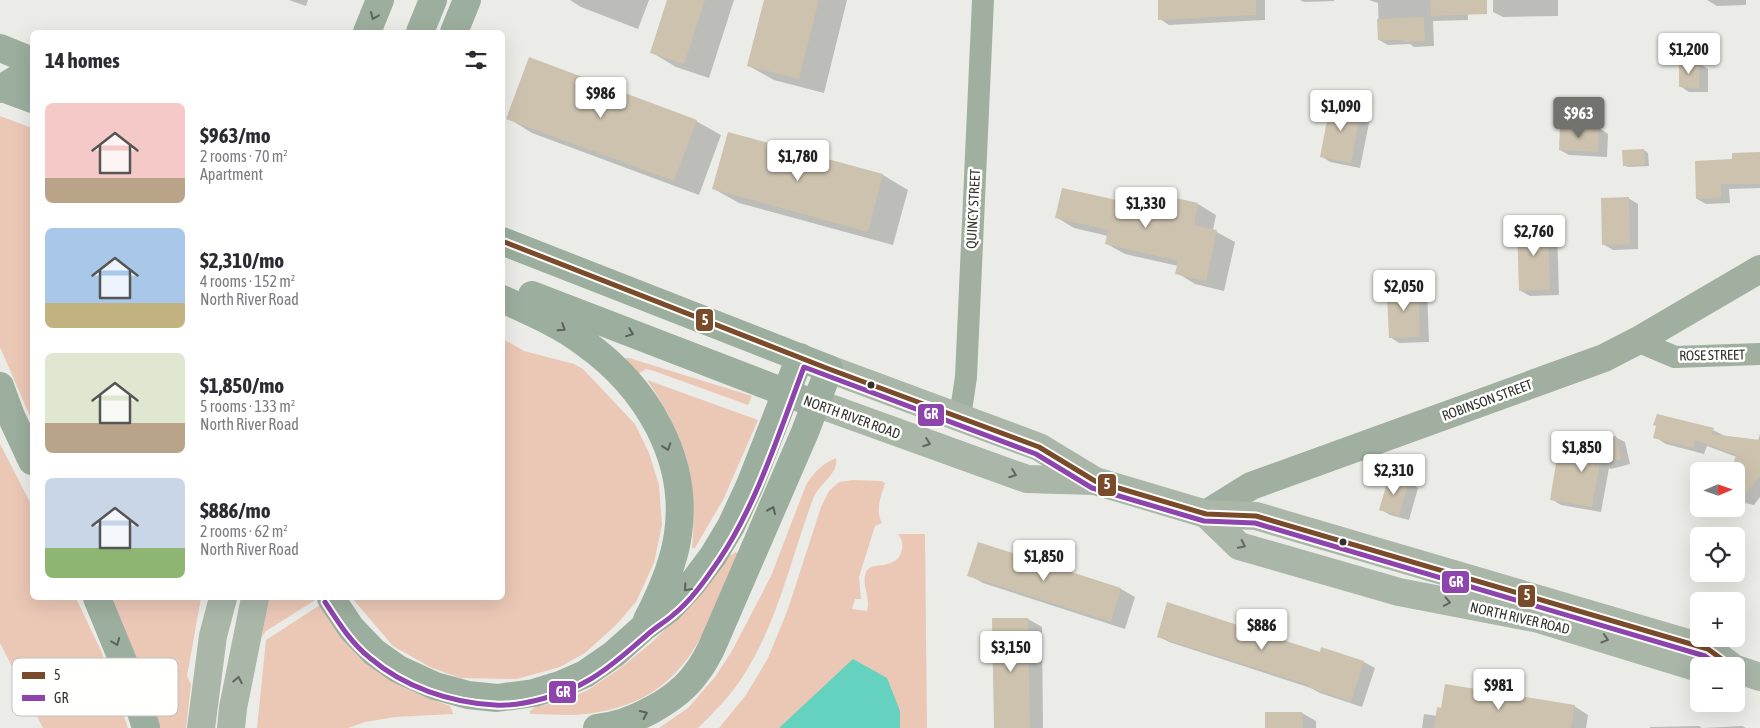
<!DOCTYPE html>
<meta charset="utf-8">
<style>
:root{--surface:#fff;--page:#f7f7f7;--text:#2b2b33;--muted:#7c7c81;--accent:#72726f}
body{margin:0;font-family:"Asap Condensed",sans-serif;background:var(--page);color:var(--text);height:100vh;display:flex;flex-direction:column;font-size:19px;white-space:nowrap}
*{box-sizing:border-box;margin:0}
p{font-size:16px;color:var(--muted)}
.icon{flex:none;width:28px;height:28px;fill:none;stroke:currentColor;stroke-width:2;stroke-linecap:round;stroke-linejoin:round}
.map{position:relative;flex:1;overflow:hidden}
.details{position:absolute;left:30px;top:30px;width:475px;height:570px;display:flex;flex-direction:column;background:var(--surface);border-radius:8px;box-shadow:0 5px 20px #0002}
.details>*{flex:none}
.needle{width:32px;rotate:88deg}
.buttons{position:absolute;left:1690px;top:462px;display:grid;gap:10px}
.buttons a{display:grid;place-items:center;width:55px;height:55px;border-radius:8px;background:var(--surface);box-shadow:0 5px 20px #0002;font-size:25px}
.price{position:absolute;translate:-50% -42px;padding:0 11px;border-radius:5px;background:#fff;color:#222;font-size:16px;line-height:32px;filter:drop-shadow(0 1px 2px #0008)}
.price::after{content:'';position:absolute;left:50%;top:30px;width:15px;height:11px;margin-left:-8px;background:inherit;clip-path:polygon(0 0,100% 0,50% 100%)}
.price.on{background:var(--accent);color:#fff}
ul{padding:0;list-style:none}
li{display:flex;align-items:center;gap:15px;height:125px;padding:0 15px}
li span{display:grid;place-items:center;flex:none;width:140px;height:100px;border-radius:8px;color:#555}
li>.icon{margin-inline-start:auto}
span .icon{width:60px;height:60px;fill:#fffc;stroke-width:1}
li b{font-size:21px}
h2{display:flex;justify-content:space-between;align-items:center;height:60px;padding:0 15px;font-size:21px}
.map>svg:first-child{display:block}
.green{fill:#ebc7b6}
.water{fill:#65d2c0}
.shadow{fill:#0003}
.building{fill:#cdc2ae}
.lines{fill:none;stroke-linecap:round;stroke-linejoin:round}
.minor{stroke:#a0afa0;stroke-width:22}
.tertiary{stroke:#a0afa0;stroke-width:28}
.secondary{stroke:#a9b6a8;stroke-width:28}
.primary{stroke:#9cae9e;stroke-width:28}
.bus-1-casing{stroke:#fffffe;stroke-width:9}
.bus-2-casing{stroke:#fffffe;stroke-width:9}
.bus-1{stroke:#7a4b2a;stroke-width:5}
.bus-2{stroke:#8e44ad;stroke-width:5}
.oneway{stroke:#5c635b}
.oneway2{stroke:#61665f}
.bus-dot{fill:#31312e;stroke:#fffffe;stroke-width:2}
.labels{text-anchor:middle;stroke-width:5;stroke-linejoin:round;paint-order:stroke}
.street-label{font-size:14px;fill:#31312e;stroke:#fffffe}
.key{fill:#fffffe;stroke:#c1c1c0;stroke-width:1}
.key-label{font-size:14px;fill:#31312e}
.line-badge{stroke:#fffffe;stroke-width:2}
.badge-label{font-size:14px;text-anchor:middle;font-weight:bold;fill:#fff}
</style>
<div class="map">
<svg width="1760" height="728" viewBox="0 0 1760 728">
<rect width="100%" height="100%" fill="#ebece7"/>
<path class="green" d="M0,116L32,128V421L0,347Z
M503,339L524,351L574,364L583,369L635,424L649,453L659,485L662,525L654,563L636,602L616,625L585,653L560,667L517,679L460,678L430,667L393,646L352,598H502Z
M626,358H629L752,396L748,405L654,371L646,369L636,375L625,360Z
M647,380L758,420L724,498L695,548H692C698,478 687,439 647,380Z
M0,444L32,506V598H76L102,653L128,728H43L0,643Z
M836,458C839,474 819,483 813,499C791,558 778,622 743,676C731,696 714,712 698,728H659L688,708L715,677L732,651L771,576L806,485C814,472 822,464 836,458Z
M853,480L882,481L885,483C881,497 875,510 882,523L875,526L859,577L861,599H855L852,609L867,611C871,597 861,586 866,572C871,560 898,572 902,549C903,543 902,539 898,534H925L927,728H900V711L800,709L779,728H719L746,695L768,658L788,609L821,507L829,491L839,482Z
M735,552L740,554C703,634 687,701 587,714C569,716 549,714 530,714V711L535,707L563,701L588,690L619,669L650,644L681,614L727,553L732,555Z
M110,598H201L187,676L191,684L186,728H155L142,670Z
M267,598H316L317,599L266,631L262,637Z
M320,605C352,660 390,686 450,706L452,710L453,714L395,717L365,722L348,728H257L266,640Z"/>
<path class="water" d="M853,659L887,678L900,711V728H779Z"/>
<path class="shadow" d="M289,0H308L306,6Z
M570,0H649L638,29L581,7Z
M668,0H734L709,78L676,67L651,52Z
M765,0H847L824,93L774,80L749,66Z
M1159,0H1265V20L1169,25L1160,19Z
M1300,0H1334V1L1304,2Z
M1369,0H1467L1468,20L1433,21L1434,46L1414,47L1410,44L1388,45L1379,40L1378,3Z
M1493,0H1558V16L1503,17L1493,12Z
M1707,0H1746V5L1717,6Z
M1681,63H1699L1708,69V92H1689L1680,86Z
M1332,102L1362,108L1371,113L1360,168L1330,162L1321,156Z
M508,118L696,121L721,135L699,195L532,133Z
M1599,128L1608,134L1607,157L1569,155L1560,150Z
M729,134L883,175L908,190L893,245L739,203L714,189Z
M1644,150L1648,153L1649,166L1628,167L1624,165Z
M1760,153V188L1729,189L1730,203L1706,204L1697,199L1733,161Z
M1628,198L1638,204V249L1613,250L1603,244Z
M1177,200L1198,204L1216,215L1213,230L1235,242L1224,291L1195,284L1177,273L1178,266L1125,254L1107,244L1108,236L1074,228L1056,217L1163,212L1175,208Z
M1548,225L1557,230L1559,295L1530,296L1521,291Z
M1418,284L1427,290L1429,342L1399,343L1390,337L1400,297Z
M1713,430L1725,436L1758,441L1760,434V497L1754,505L1736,501V471H1732L1737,457L1707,446L1704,454L1666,444L1655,437Z
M1615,437L1625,442L1630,464L1611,469L1609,468L1601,512L1561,505L1551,499L1600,460Z
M1409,483L1418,488L1409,520L1390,515L1380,509Z
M979,544L1121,589L1135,597L1125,629L983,583L969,575Z
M1028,619L1042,627L1043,728H995Z
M1158,636L1320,653L1364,662L1375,668L1362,707L1320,693L1311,688L1169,642Z
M1574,706L1588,715L1586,728H1422L1424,714L1437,716Z
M1302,713L1316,721V728H1266V714Z
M1699,726L1702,728L1742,726L1746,728H1650V727Z"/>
<path class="building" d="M667,0H705L684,64L650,53Z
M764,0H819L799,79L747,66Z
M1158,0H1256V15L1158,20Z
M1430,0H1487V14L1431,16Z
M1424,17L1425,41L1404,42L1403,40H1378L1377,19Z
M529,57L697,120L674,181L506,119Z
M1679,62H1699V88L1679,87Z
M1331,100L1362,106L1351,163L1320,157Z
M1560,126L1599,127L1598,152L1559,150Z
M728,132L883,174L868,232L712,189Z
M1644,149L1645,165L1623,166L1622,150Z
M1760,152V184H1721V198L1696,199L1695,161L1732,159V153Z
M1062,188L1162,210L1163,204L1174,207L1176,198L1198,203L1194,225L1217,230L1206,281L1175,274L1178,261L1105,244L1108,230L1055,218Z
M1629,197L1630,244L1602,245L1601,198Z
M1548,223L1550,290L1519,291L1517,224Z
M1418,283L1420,337L1389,338L1387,296H1399L1398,284Z
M1657,414L1714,428L1712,434L1760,440V476L1736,506V471H1731L1736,455L1695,440L1693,448L1653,438L1656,426L1653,425Z
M1616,436L1621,459L1600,465V462L1592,507L1550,500L1558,451L1599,458L1594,441Z
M1389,476L1409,482L1399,516L1379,510Z
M978,542L1121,588L1111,622L967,576Z
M1167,602L1320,652L1321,647L1364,661L1351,702L1308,687L1309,685L1157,637Z
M992,618H1028L1030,728H994Z
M1445,684L1575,705L1571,728H1434L1437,707L1441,708Z
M1265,712H1302L1303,728H1265Z"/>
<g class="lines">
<path class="minor" d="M1637,341L1675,357L1760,354
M960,417L966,377L983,0"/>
<path class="tertiary" d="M1206,514L1251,486L1604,358L1637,341L1760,269"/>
<path class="secondary" d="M829,369L1039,447L1095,481L1206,514L1256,516L1708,649L1731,666
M816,403L1027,479L1094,481
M1206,514L1239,546L1399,592L1539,619L1699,668
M1736,669L1760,677
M201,728L213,636L223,598
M231,728L233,708L255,598"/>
<path class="primary" d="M367,32L380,0
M420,32L433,0
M454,32L467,0
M0,48L32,61
M0,87L32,99
M0,89L32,70
M502,241L829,369L805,432L711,649C707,656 703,665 697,672C678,700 631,725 597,728
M532,295L805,400
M502,299C531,312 561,325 586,344C646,387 689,458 678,534C674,564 661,593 647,620
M0,386L11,416L32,461
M97,598L132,683L146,728
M331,598L351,628L374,652L398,669L435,686L468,695L497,698L534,693L560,685L585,674L614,654L643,628L669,609L692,584L713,556L731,526L750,485L800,357"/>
<g class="bus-1-casing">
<path id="bus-1" d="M502,241L829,369L1039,447L1095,481L1206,514L1256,516L1708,649L1731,666"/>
</g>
<g class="bus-2-casing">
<path id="bus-2" d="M325,602C338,622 351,643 370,658C404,687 451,703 495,705C522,707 566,694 589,680C610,668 628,651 646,636C654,628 664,623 673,615C691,601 706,579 719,560C757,504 780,430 804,367L1036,454L1092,488L1204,521L1255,523L1705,656L1719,666"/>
</g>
<use href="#bus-1" class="bus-1"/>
<use href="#bus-2" class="bus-2"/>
</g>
<defs><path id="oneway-chevron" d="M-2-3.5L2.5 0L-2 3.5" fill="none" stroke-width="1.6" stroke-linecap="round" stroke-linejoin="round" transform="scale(1.25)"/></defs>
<g class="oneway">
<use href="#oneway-chevron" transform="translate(374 16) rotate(113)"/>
<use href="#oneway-chevron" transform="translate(562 328) rotate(33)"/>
<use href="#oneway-chevron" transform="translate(630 333) rotate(21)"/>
<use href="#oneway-chevron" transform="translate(667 447) rotate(71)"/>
<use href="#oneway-chevron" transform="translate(772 510) rotate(-67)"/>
<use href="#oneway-chevron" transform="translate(687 588) rotate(131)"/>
<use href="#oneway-chevron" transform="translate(116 642) rotate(69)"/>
<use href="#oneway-chevron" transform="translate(644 714) rotate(-25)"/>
</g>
<g class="oneway2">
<use href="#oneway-chevron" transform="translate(927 443) rotate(20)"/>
<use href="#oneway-chevron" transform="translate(1013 474) rotate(20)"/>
<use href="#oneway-chevron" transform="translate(1242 545) rotate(26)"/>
<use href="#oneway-chevron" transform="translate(1447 602) rotate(11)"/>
<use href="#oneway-chevron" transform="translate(1605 639) rotate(17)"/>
<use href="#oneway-chevron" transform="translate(238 680) rotate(-79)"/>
</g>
<g class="bus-dot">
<circle cx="871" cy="385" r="4.5"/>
<circle cx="1343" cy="542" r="4.5"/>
</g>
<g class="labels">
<g class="street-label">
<text transform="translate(973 209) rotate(-87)" y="5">QUINCY STREET</text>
<text transform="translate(1712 355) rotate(-1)" y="5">ROSE STREET</text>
<text transform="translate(1487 400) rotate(-20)" y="5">ROBINSON STREET</text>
<text transform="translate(852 417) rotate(20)" y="5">NORTH RIVER ROAD</text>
<text transform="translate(1520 618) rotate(13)" y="5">NORTH RIVER ROAD</text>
</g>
</g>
<rect x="12" y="658" width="166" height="58" rx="8" class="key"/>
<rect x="22" y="672" width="23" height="7" fill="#7a4b2a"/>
<rect x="22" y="695" width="23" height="6" fill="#8e44ad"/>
<g class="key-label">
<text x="54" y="680">5</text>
<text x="54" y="703">GR</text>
</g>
<g class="line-badge">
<rect x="695" y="308" width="19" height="24" rx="5" fill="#7a4b2a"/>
<rect x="917" y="403" width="28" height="24" rx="5" fill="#8e44ad"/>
<rect x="1097" y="473" width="20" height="24" rx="5" fill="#7a4b2a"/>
<rect x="1441" y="570" width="29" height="24" rx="5" fill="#8e44ad"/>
<rect x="1517" y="584" width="19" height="24" rx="5" fill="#7a4b2a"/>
<rect x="548" y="680" width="29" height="24" rx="5" fill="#8e44ad"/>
</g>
<g class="badge-label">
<text x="705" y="325">5</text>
<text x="931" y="419">GR</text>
<text x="1107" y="489">5</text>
<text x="1456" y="587">GR</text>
<text x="1527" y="600">5</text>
<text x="563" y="697">GR</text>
</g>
</svg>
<div class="buttons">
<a><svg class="needle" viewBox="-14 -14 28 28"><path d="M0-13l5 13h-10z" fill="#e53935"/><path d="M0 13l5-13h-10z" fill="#7c7c81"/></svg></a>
<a><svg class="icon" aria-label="locate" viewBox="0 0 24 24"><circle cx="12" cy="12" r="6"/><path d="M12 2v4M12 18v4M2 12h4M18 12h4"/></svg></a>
<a>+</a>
<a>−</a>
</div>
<b class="price" style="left:1689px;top:75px">$1,200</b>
<b class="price" style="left:601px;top:119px">$986</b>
<b class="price" style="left:1341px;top:132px">$1,090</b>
<b class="price on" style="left:1579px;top:139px">$963</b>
<b class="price" style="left:798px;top:182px">$1,780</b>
<b class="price" style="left:1146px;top:229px">$1,330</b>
<b class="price" style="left:1534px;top:257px">$2,760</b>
<b class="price" style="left:1404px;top:312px">$2,050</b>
<b class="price" style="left:1582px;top:473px">$1,850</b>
<b class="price" style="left:1394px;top:496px">$2,310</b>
<b class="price" style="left:1044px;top:582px">$1,850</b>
<b class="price" style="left:1262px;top:651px">$886</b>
<b class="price" style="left:1011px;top:673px">$3,150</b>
<b class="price" style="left:1499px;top:711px">$981</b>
<section class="details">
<h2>14 homes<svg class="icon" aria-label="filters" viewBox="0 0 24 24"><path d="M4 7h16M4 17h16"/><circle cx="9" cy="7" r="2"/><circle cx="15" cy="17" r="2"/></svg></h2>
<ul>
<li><span style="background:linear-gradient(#f6c9c9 75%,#b9a48a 0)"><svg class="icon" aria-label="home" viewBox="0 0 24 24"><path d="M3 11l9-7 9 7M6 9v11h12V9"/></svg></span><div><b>$963/mo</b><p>2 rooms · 70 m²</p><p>Apartment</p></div></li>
<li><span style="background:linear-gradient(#a9c7e8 75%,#c2b280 0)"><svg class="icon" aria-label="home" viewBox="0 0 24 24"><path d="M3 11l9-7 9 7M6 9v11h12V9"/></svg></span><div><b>$2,310/mo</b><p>4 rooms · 152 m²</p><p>North River Road</p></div></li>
<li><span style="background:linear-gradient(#dfe7d0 70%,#b9a48a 0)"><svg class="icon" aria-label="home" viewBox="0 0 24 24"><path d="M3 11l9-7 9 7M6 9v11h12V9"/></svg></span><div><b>$1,850/mo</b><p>5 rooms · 133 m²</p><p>North River Road</p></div></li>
<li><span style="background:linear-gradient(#c9d6e8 70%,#8fb573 0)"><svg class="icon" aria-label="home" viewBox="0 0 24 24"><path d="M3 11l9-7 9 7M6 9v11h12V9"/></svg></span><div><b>$886/mo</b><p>2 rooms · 62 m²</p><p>North River Road</p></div></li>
</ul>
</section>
</div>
